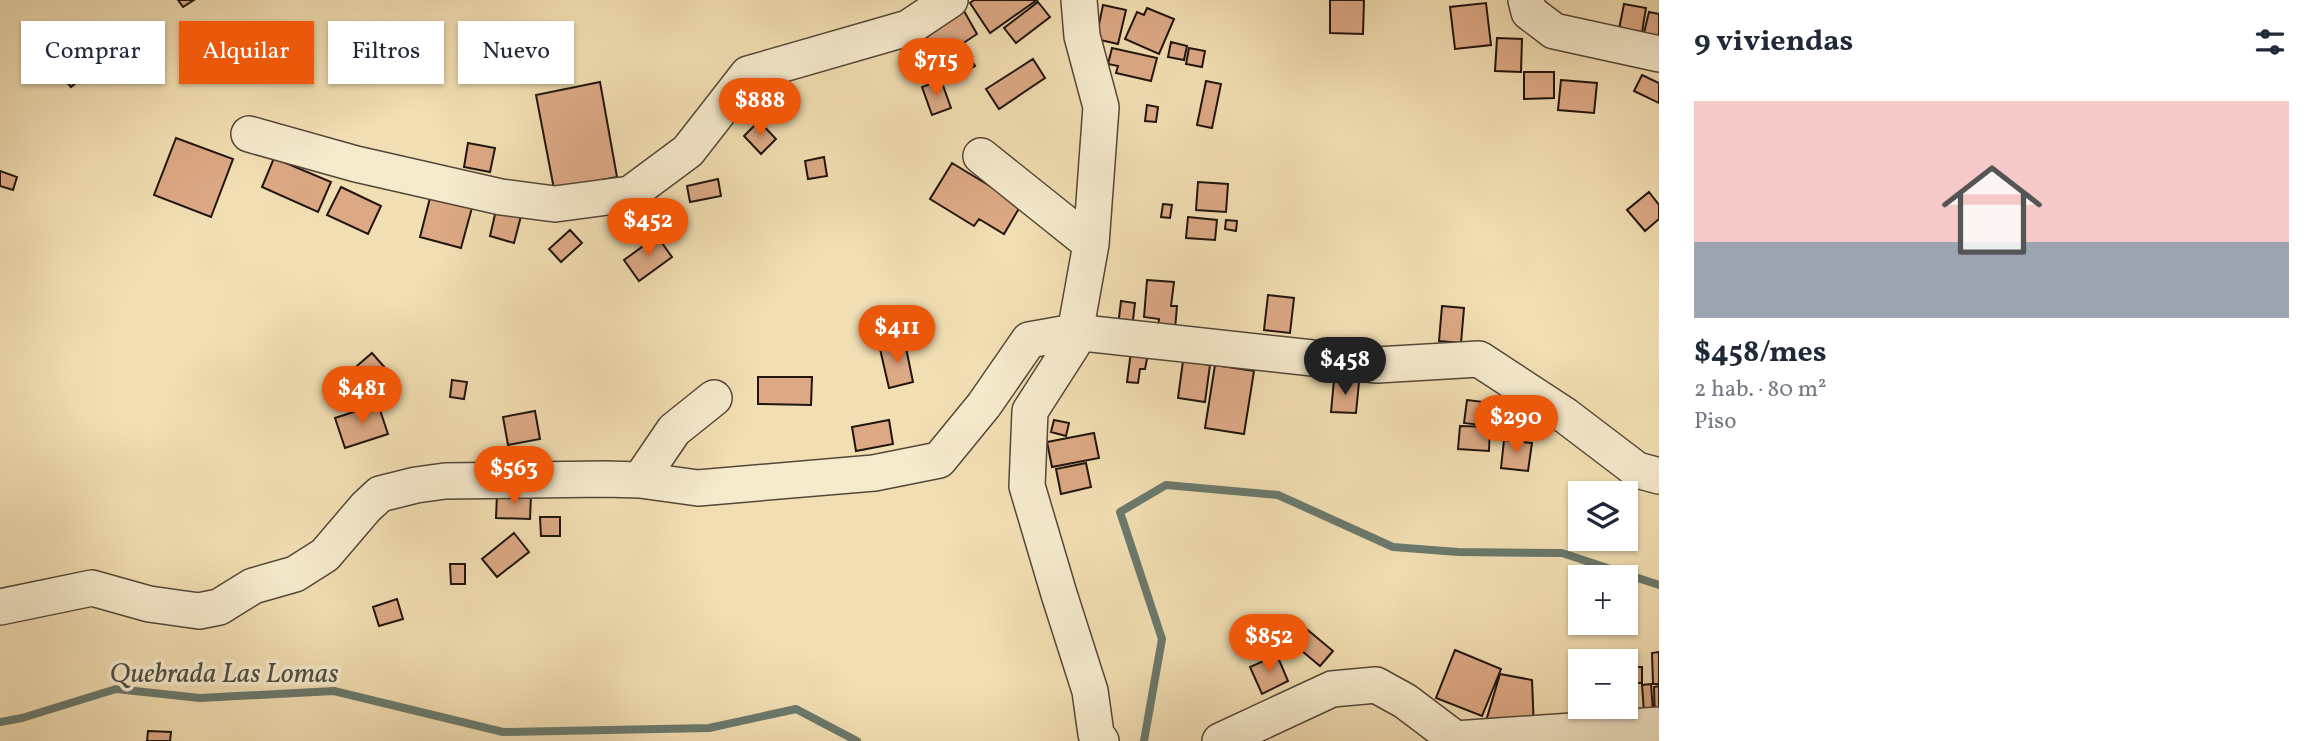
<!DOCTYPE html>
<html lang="es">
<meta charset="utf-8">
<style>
:root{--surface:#fff;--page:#f2f2f3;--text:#1f2937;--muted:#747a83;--line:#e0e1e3;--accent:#ea580c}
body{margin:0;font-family:Vollkorn,serif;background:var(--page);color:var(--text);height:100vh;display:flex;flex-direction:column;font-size:26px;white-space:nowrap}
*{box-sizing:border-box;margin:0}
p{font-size:23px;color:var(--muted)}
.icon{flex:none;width:38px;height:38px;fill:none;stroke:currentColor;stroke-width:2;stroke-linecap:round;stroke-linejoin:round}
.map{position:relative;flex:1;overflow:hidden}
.panel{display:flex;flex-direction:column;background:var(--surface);width:665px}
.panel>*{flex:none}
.banner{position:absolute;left:21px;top:21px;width:665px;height:63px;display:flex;gap:14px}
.buttons{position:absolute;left:1568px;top:481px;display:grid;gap:14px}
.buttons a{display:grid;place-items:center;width:70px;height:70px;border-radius:0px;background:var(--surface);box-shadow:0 2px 5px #0004;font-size:35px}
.price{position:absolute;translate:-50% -60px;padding:0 16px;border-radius:24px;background:var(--accent);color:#fff;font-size:23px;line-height:46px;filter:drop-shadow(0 2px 4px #0008)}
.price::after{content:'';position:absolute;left:50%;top:42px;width:21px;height:16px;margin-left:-10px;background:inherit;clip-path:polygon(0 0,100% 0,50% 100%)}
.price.current{background:#222;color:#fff}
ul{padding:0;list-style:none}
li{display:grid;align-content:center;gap:14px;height:371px;padding:0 35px}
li+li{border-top:2px solid var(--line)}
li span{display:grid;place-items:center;height:217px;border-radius:0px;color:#555}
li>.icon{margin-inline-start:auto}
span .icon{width:126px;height:126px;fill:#fffc;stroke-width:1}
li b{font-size:30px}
h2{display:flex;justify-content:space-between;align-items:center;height:84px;padding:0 35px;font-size:30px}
.pill{padding:0 24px;border-radius:0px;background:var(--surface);box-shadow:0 2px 5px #0004;font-size:24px;line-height:63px}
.pill.current{background:var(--accent);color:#fff}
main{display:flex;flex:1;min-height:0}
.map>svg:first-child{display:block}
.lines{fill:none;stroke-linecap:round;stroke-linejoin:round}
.stream{stroke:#6a796c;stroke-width:8}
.building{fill:#dda985;stroke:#20150f;stroke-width:2}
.minor-casing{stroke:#544738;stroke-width:38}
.minor{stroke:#f6eacd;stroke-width:35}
.labels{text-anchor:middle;stroke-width:7;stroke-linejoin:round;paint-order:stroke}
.water-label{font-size:28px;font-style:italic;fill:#4b4f45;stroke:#f6eacd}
</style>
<main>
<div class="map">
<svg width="1659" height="741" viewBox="0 0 1659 741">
<rect width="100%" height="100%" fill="#f1deb2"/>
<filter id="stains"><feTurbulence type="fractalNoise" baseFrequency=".00286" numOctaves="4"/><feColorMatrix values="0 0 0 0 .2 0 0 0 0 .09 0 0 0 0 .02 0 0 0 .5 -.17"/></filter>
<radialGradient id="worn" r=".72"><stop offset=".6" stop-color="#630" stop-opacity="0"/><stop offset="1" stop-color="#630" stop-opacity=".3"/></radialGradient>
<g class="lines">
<path class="stream" d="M0,722L22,718L116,689L200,698L334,691L503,732L709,728L796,709L857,741
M1144,741L1162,639L1120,512L1166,485L1278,495L1393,547L1458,552L1562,553L1659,585"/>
</g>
<path class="building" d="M178,0H194L183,7Z
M974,0H1037L990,33L970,3Z
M1330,0H1364L1363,34L1330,33Z
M1038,2L1050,17L1016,43L1004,28Z
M1486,3L1491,45L1455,49L1450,7Z
M1624,4L1646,8L1641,38L1618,34Z
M1103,5L1126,10L1118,44L1096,39Z
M1147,8L1174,19L1159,54L1125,39L1137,12L1144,15Z
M964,11L977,34L962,44L975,66L952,80L925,34Z
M1649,12L1659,14V41L1643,37Z
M72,33L81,45L43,73L34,61Z
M1497,38L1522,39L1521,72L1495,71Z
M1171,42L1187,46L1184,60L1168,57Z
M88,45L102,61L71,87L57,71Z
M1112,48L1157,58L1151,81L1116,73L1118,66L1108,64Z
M1189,48L1205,51L1202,67L1186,64Z
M1033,59L1045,78L999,109L986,89Z
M1524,72H1554V98L1524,99Z
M1642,75L1659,83V103L1634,91Z
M941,80L951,108L932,115L922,87Z
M1561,80L1597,83L1594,113L1558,110Z
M1206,81L1221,84L1212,128L1197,125Z
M600,82L617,177L554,189L536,95Z
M1147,105L1158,107L1156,122L1145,121Z
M759,121L776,139L761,154L744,136Z
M176,138L233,159L211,217L154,195Z
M468,143L495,148L490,172L464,167Z
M824,157L827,176L808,179L805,161Z
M274,158L331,182L318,212L262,187Z
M952,163L1021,205L1004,234L979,219L974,226L930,199Z
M0,171L17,177L13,190L0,186Z
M718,179L721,196L690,202L687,186Z
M1198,182L1228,184L1226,212L1196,210Z
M341,187L381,206L368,234L327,215Z
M1649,192L1659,205V219L1645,231L1627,210Z
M431,194L473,204L461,248L420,237Z
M1163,204L1172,205L1170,218L1161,217Z
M496,210L521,216L514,243L490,236Z
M1188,217L1217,220L1215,240L1186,238Z
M1226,220L1237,221L1236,231L1225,229Z
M570,230L582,243L561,262L549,249Z
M657,236L672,257L639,281L624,260Z
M1147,280L1174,282L1171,306H1177L1175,329L1158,328L1159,319L1144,317Z
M1268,295L1294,298L1290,333L1264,330Z
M1121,301L1135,303L1132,328L1118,326Z
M1442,306L1464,308L1461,343L1439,341Z
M905,343L913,382L889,388L880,349Z
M1131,351L1148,354L1145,369H1140L1138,383L1127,382Z
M372,353L393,377L373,396L351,371Z
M1183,361L1210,365L1205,402L1178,398Z
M1215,365L1254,371L1244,434L1205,428Z
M758,377H812L811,405L758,404Z
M452,380L467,382L464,399L450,397Z
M1334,380L1359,382L1356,413L1331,412Z
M1467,400L1492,403L1489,426L1464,423Z
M378,404L388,434L345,448L335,418Z
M535,411L540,439L508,445L503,417Z
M889,420L893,444L856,451L852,427Z
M1054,420L1069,423L1066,436L1051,432Z
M1460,426L1490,427L1489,451L1458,449Z
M1094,433L1099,458L1052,467L1047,442Z
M1504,440L1532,443L1528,471L1501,468Z
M1086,463L1091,487L1061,494L1056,469Z
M497,494L531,495L530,519L496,518Z
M540,517H560V536H541Z
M514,533L529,552L497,577L482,559Z
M450,564H465V584H451Z
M397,599L403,619L379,626L373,607Z
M1303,626L1333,651L1320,666L1290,641Z
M1455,650L1501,669L1482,716L1436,698Z
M1659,652V684H1653L1652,653Z
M1277,655L1288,681L1262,694L1250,667Z
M1626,667H1642V683H1626Z
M1500,674L1532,680L1534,729L1486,721Z
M1651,684L1653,711L1644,712L1642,685Z
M1659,686V721H1655L1654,687Z
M1580,687V704L1573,706L1570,688Z
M1580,705L1612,707L1614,726L1574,730L1573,706Z
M148,731L171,732L170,741H147Z"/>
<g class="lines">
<g class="minor-casing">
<path id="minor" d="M1079,0L1082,36L1101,107L1091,244L1073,344L1030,411L1027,486L1059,594L1090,691L1096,734L1101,741
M1526,0L1529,12L1554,31L1659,54
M249,134L356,164L501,197L555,204L630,194L688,151L748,74L908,28L950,0
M981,156L1091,244
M640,480L674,430L714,398
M0,607L92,588L149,604L199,611L219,607L253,586L295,574L325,555L366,507L380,494L416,485L445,481L605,479L640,480L698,488L874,473L939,460L984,405L1029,340L1074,332L1377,365L1479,359L1566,416L1637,470L1659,476
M1455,739L1659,725
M1220,741L1332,689L1376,685L1405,701L1458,741"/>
</g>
<use href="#minor" class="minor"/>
</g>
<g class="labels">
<g class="water-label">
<text x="224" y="682">Quebrada Las Lomas</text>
</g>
</g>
<rect width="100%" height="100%" filter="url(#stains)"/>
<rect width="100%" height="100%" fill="url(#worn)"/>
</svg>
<div class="buttons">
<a><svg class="icon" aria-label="layers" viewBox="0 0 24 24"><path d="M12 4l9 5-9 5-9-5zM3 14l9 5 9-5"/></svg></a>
<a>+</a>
<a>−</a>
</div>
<b class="price" style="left:936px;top:98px">$715</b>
<b class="price" style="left:760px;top:138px">$888</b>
<b class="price" style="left:648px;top:258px">$452</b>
<b class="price" style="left:897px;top:365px">$411</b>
<b class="price current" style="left:1345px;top:397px">$458</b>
<b class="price" style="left:362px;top:426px">$481</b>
<b class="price" style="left:1516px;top:455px">$290</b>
<b class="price" style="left:514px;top:506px">$563</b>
<b class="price" style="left:1269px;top:674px">$852</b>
<div class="banner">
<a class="pill">Comprar</a>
<a class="pill current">Alquilar</a>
<a class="pill">Filtros</a>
<a class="pill">Nuevo</a>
</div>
</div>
<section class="panel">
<h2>9 viviendas<svg class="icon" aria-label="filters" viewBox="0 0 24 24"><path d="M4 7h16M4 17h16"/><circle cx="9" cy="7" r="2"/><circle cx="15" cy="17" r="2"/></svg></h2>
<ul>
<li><span style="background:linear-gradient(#f6c9c9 65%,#9aa5b1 0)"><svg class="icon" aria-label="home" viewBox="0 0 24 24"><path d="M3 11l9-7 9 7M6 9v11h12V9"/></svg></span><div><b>$458/mes</b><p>2 hab. · 80 m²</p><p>Piso</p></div></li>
</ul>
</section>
</main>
